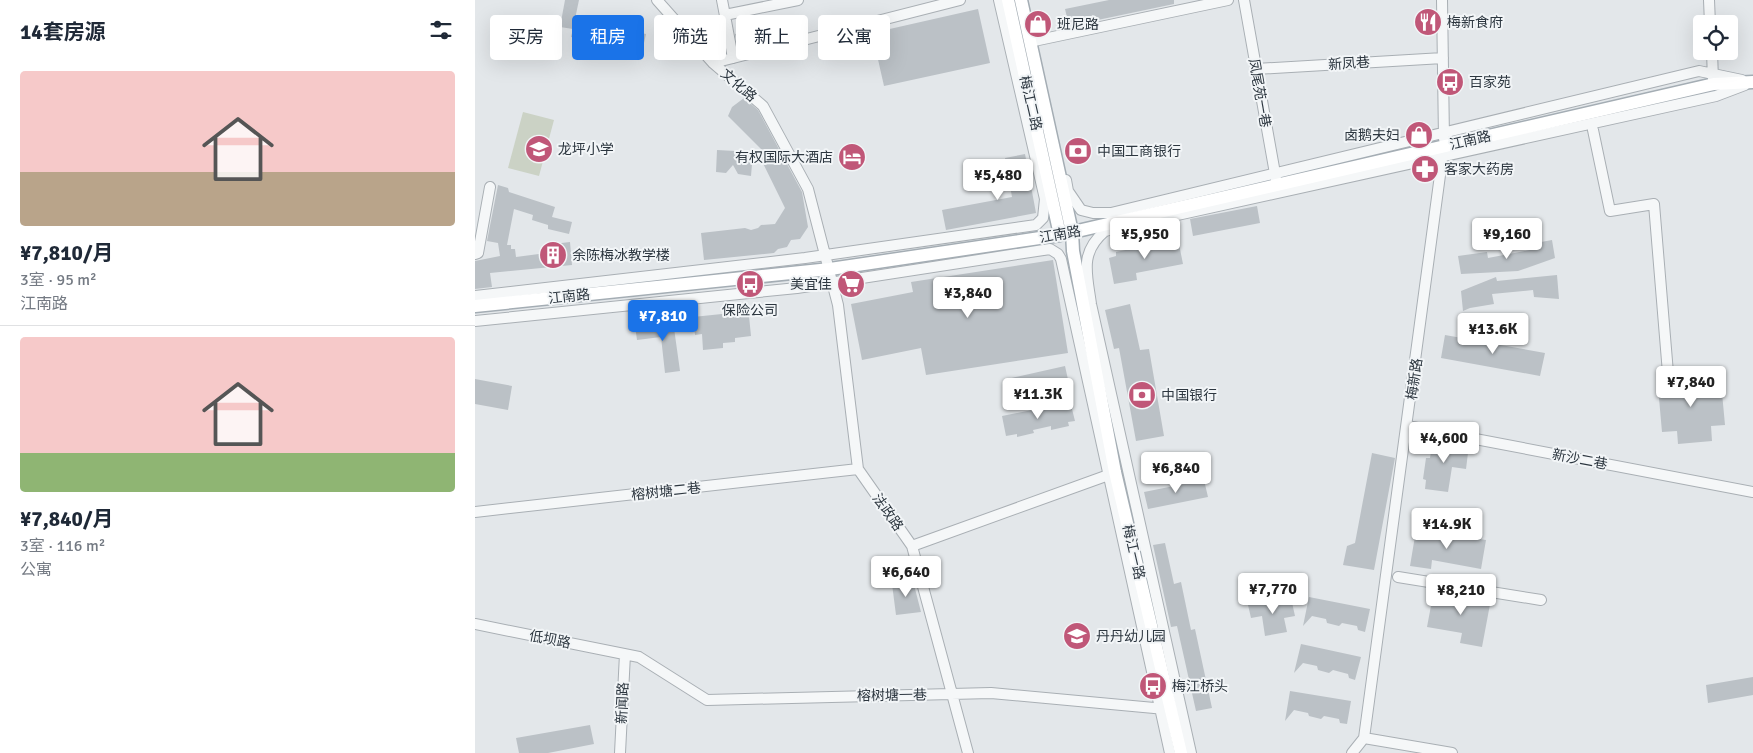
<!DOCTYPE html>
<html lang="zh">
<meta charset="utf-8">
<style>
:root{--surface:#fff;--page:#f6f6f7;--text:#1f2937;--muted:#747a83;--line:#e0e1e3;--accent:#1a73e8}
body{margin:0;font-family:Signika,"Noto Sans SC",sans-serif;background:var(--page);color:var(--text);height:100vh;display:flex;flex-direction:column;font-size:19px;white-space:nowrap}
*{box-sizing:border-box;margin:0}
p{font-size:16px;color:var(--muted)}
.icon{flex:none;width:28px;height:28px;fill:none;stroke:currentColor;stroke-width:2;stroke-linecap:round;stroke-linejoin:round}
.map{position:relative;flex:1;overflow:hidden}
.details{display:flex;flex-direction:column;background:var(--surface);width:475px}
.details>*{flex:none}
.hud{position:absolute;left:15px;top:15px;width:475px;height:45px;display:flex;gap:10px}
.tools{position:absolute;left:1218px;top:15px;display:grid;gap:10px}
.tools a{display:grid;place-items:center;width:45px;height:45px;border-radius:5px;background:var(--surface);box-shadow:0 5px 20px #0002;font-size:25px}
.price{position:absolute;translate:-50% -42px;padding:0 11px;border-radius:5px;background:#fff;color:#222;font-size:16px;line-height:32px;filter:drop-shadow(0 1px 2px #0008)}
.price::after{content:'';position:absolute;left:50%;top:30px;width:15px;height:11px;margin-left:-8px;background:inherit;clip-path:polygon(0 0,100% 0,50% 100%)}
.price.selected{background:var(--accent);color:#fff}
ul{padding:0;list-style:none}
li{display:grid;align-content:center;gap:10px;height:265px;padding:0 20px}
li+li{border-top:1px solid var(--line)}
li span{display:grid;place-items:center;height:155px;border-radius:5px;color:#555}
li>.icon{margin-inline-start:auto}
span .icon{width:90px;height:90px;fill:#fffc;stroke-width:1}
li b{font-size:21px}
h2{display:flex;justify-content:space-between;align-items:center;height:60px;padding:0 20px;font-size:21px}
.chip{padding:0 18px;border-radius:5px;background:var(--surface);box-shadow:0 5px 20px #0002;font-size:18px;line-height:45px}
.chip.selected{background:var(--accent);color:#fff}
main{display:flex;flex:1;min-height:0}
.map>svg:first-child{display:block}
.green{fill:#cbd2c5}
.building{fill:#bbc1c6}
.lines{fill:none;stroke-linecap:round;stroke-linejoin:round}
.minor-casing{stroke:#a9afb4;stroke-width:12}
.major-casing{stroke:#a4adb4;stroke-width:15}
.minor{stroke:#f5f7f8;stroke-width:10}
.major{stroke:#fff;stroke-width:12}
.labels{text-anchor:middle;stroke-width:4;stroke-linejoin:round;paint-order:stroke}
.poi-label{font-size:14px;fill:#2d3740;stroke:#f2f5f7;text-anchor:start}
.street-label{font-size:14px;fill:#2d3740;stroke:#f2f5f7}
</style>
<main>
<section class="details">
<h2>14套房源<svg class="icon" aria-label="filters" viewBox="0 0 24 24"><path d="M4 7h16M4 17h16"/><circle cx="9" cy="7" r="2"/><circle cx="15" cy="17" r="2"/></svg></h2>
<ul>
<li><span style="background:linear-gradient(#f6c9c9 65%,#b9a48a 0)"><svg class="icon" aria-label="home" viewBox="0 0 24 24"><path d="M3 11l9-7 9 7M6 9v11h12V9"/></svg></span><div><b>¥7,810/月</b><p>3室 · 95 m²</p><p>江南路</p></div></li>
<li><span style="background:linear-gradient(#f6c9c9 75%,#8fb573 0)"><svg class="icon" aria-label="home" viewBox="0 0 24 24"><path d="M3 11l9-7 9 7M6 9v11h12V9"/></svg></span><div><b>¥7,840/月</b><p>3室 · 116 m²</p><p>公寓</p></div></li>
</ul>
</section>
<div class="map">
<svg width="1278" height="753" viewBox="0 0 1278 753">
<rect width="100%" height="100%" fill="#e3e7ea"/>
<path class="green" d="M48,112L79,120L64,176L33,168Z"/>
<path class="building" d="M90,0H104L100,19L171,34L167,52L96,37L98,29L85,27Z
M634,0H699V4L594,26L590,9Z
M503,9L515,63L409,86L397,33Z
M310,24L312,37L263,49L260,34Z
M269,98L283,110L327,192L333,227L325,239L316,240L312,247L303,249L299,253L229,260L226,233L270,228L276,230L283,228L286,225L300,224L310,208L283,153H290L253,116L257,107Z
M242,150L278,152L276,176L263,174L258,165L251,173L241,172Z
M550,154L561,213L471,230L467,210L537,197L530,158Z
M23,185L33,188L34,192L80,207L77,217L97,222L94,234L73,229V225L57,220L58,215L39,209L32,245H36V249H40L41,257L79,252L78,244L95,242L97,265L15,273L17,287L0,289V261L25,256L23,243L12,241Z
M782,206L785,223L718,236L715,219Z
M703,239L708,264L661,273L662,280L639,284L634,258L641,256V252Z
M1077,240L1080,258L1043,271L986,274L983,256L1012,252L1013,258L1055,250V244Z
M578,260L593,353L451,375L446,348L387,360L376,304L438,292L436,282Z
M1082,275L1084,299L1059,297L1058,290L1017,294L1019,304L995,308L988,311L986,291L1021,277L1022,281Z
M655,304L665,350L674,349L689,436L661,441L644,348L639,349L630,310Z
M266,312L267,317L274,316L276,336L260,338V342L248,343V348L228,350L227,334L220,335L218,317Z
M198,321L205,371L190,373L186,337L162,340L160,326Z
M970,335L1070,353L1065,376L966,358Z
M590,366L594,384L532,397L528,380Z
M1228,371L1229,384L1246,382L1250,425L1236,426L1237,441L1203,444L1202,431L1187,432L1183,387L1201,385L1200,373Z
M0,379L37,386L33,410L0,404Z
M592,403L594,410L597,409L600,421L593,422L594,426L576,430V426L558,430L559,433L542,437V434L531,436L527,416Z
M964,439L994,445L991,469L977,467L973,492L950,489L951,480L948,479L951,458H955L957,445Z
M897,453L920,458L899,570L868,565L872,546L880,543Z
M729,480L733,497L673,509L669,492Z
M941,530L1011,540L1006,569L957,560L956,569L935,566Z
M690,543L699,584L706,582L716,630L720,629L737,708L721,711L702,626L696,627L678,545Z
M438,581L446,612L421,615L417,584Z
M964,590L1016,599L1007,647L985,643L987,633L952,627L958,595L963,596Z
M834,597L895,609L890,632L883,630L882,626L867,623L864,626L852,623L851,619L837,616L828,626Z
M816,598L820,616L809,618L812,632L790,636L787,616L776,618L773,605Z
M826,644L886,657L880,680L874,678L873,674L858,670L854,673L843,670L842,666L828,663L819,673Z
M1278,677V695L1233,703L1231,685Z
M815,691L876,701L872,724L865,723L864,719L849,716L846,719L834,716L833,713L819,710L810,721Z
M115,725L119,744L73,753H44L41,738Z"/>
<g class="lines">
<g class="minor-casing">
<path id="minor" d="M182,0L238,63L288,106L333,189L363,305L383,469L437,546L493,753
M247,0L258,58
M769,0L801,179
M967,0L969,139
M1234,0L1235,24
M250,15L323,0
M559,41L753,0
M1237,51L1238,80
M238,63L485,0
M781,69L968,58
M1118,130L1135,211L1179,204L1193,373
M591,180L593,191L606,210L618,213H636L1224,71L1267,80
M0,254L3,253L15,187
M0,296L330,258L561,225L568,218L570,199L524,0
M0,321L322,288L575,249L583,254L586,259L695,753
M932,426L1278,492
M0,512L383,469
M437,546L639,473
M923,577L1066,600
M0,624L164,657L232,700L516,693L690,709
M889,738L977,753
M145,753L150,654
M716,753L616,304C612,274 604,253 630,231L1241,96L1270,85
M877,753L889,738L968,153"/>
</g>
<g class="major-casing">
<path id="major" d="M533,0L585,235
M546,0L597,232L598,251L640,472L706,753
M0,306L355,269L585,235L1239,84L1278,82"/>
</g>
<use href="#minor" class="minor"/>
<use href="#major" class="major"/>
</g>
<defs>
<g id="restaurant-disc" transform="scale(1.4375)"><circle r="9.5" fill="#c05778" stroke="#f2f5f7"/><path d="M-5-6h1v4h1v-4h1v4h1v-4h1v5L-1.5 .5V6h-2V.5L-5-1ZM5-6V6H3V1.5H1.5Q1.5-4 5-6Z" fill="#fff"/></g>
<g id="shop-disc" transform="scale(1.4375)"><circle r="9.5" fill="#c05778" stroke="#f2f5f7"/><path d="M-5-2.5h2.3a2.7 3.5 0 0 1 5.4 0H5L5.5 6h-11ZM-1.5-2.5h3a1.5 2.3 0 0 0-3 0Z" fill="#fff"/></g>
<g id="bus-disc" transform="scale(1.4375)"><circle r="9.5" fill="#c05778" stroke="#f2f5f7"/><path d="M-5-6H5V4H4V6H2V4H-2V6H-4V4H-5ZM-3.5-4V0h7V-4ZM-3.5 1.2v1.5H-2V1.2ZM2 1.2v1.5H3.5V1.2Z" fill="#fff"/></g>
<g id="school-disc" transform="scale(1.4375)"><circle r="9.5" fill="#c05778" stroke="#f2f5f7"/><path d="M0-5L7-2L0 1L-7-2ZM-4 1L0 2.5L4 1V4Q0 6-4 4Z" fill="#fff"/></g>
<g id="bank-disc" transform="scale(1.4375)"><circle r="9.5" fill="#c05778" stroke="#f2f5f7"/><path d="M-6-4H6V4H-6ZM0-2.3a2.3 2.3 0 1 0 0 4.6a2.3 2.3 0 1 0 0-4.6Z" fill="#fff"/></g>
<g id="hotel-disc" transform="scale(1.4375)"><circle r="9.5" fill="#c05778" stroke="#f2f5f7"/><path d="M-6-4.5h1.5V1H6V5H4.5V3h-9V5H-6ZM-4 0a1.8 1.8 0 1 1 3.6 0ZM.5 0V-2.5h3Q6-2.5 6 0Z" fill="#fff"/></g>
<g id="pharmacy-disc" transform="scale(1.4375)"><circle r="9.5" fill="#c05778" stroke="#f2f5f7"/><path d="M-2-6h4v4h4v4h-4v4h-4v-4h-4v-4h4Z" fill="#fff"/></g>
<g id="building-disc" transform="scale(1.4375)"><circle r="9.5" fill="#c05778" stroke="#f2f5f7"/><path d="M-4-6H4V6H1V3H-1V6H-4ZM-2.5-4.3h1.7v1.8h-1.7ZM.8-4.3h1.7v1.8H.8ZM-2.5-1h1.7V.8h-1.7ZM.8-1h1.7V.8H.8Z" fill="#fff"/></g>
<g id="supermarket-disc" transform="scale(1.4375)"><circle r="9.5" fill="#c05778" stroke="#f2f5f7"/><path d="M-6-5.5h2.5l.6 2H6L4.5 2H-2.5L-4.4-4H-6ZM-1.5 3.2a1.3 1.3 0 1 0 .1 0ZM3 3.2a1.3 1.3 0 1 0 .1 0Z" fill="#fff"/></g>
</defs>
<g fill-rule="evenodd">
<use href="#restaurant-disc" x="953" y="22"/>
<use href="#shop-disc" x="563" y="24"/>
<use href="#bus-disc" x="975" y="82"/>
<use href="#shop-disc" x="944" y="135"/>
<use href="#school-disc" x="64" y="149"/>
<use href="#bank-disc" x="603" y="151"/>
<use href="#hotel-disc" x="377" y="157"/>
<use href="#pharmacy-disc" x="950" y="169"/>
<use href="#building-disc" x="78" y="255"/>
<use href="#bus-disc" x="275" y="284"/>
<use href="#supermarket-disc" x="376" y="284"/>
<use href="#bank-disc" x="667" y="395"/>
<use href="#school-disc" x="602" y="636"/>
<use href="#bus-disc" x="678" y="686"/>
</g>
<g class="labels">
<g class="poi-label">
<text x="972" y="27">梅新食府</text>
<text x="582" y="29">班尼路</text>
<text x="994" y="87">百家苑</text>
<text x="925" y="140" text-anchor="end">卤鹅夫妇</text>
<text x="83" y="154">龙坪小学</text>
<text x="622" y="156">中国工商银行</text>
<text x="358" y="162" text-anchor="end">有权国际大酒店</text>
<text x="969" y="174">客家大药房</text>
<text x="97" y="260">余陈梅冰教学楼</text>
<text x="357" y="289" text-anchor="end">美宜佳</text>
<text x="275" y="315" text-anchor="middle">保险公司</text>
<text x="686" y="400">中国银行</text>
<text x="621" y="641">丹丹幼儿园</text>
<text x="697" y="691">梅江桥头</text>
</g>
<g class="street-label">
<text transform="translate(874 63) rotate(-4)" y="5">新凤巷</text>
<text transform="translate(264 85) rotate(41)" y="5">文化路</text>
<text transform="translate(785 93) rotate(80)" y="5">凤尾苑一巷</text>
<text transform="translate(556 103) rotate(77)" y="5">梅江二路</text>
<text transform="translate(995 140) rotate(-13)" y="5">江南路</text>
<text transform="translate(585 234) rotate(-10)" y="5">江南路</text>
<text transform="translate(94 296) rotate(-6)" y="5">江南路</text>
<text transform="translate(939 379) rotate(-82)" y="5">梅新路</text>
<text transform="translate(1105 459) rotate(11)" y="5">新沙二巷</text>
<text transform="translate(191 491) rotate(-6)" y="5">榕树塘二巷</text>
<text transform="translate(413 512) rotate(55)" y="5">法政路</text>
<text transform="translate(659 552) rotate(77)" y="5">梅江一路</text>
<text transform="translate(75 639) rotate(11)" y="5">低坝路</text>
<text transform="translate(417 695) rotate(-1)" y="5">榕树塘一巷</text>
<text transform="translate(147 703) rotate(-87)" y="5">新闻路</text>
</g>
</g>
</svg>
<div class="tools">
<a><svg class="icon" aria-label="locate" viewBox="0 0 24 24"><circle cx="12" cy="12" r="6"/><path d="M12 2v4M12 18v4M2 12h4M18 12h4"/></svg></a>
</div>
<b class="price" style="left:523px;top:201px">¥5,480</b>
<b class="price" style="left:670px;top:260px">¥5,950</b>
<b class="price" style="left:1032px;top:260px">¥9,160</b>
<b class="price" style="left:493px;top:319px">¥3,840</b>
<b class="price selected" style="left:188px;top:342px">¥7,810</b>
<b class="price" style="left:1018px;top:355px">¥13.6K</b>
<b class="price" style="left:1216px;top:408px">¥7,840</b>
<b class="price" style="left:563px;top:420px">¥11.3K</b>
<b class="price" style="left:969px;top:464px">¥4,600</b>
<b class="price" style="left:701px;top:494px">¥6,840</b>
<b class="price" style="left:972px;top:550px">¥14.9K</b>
<b class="price" style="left:431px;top:598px">¥6,640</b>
<b class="price" style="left:798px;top:615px">¥7,770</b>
<b class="price" style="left:986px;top:616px">¥8,210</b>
<div class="hud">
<a class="chip">买房</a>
<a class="chip selected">租房</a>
<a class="chip">筛选</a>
<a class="chip">新上</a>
<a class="chip">公寓</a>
</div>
</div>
</main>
